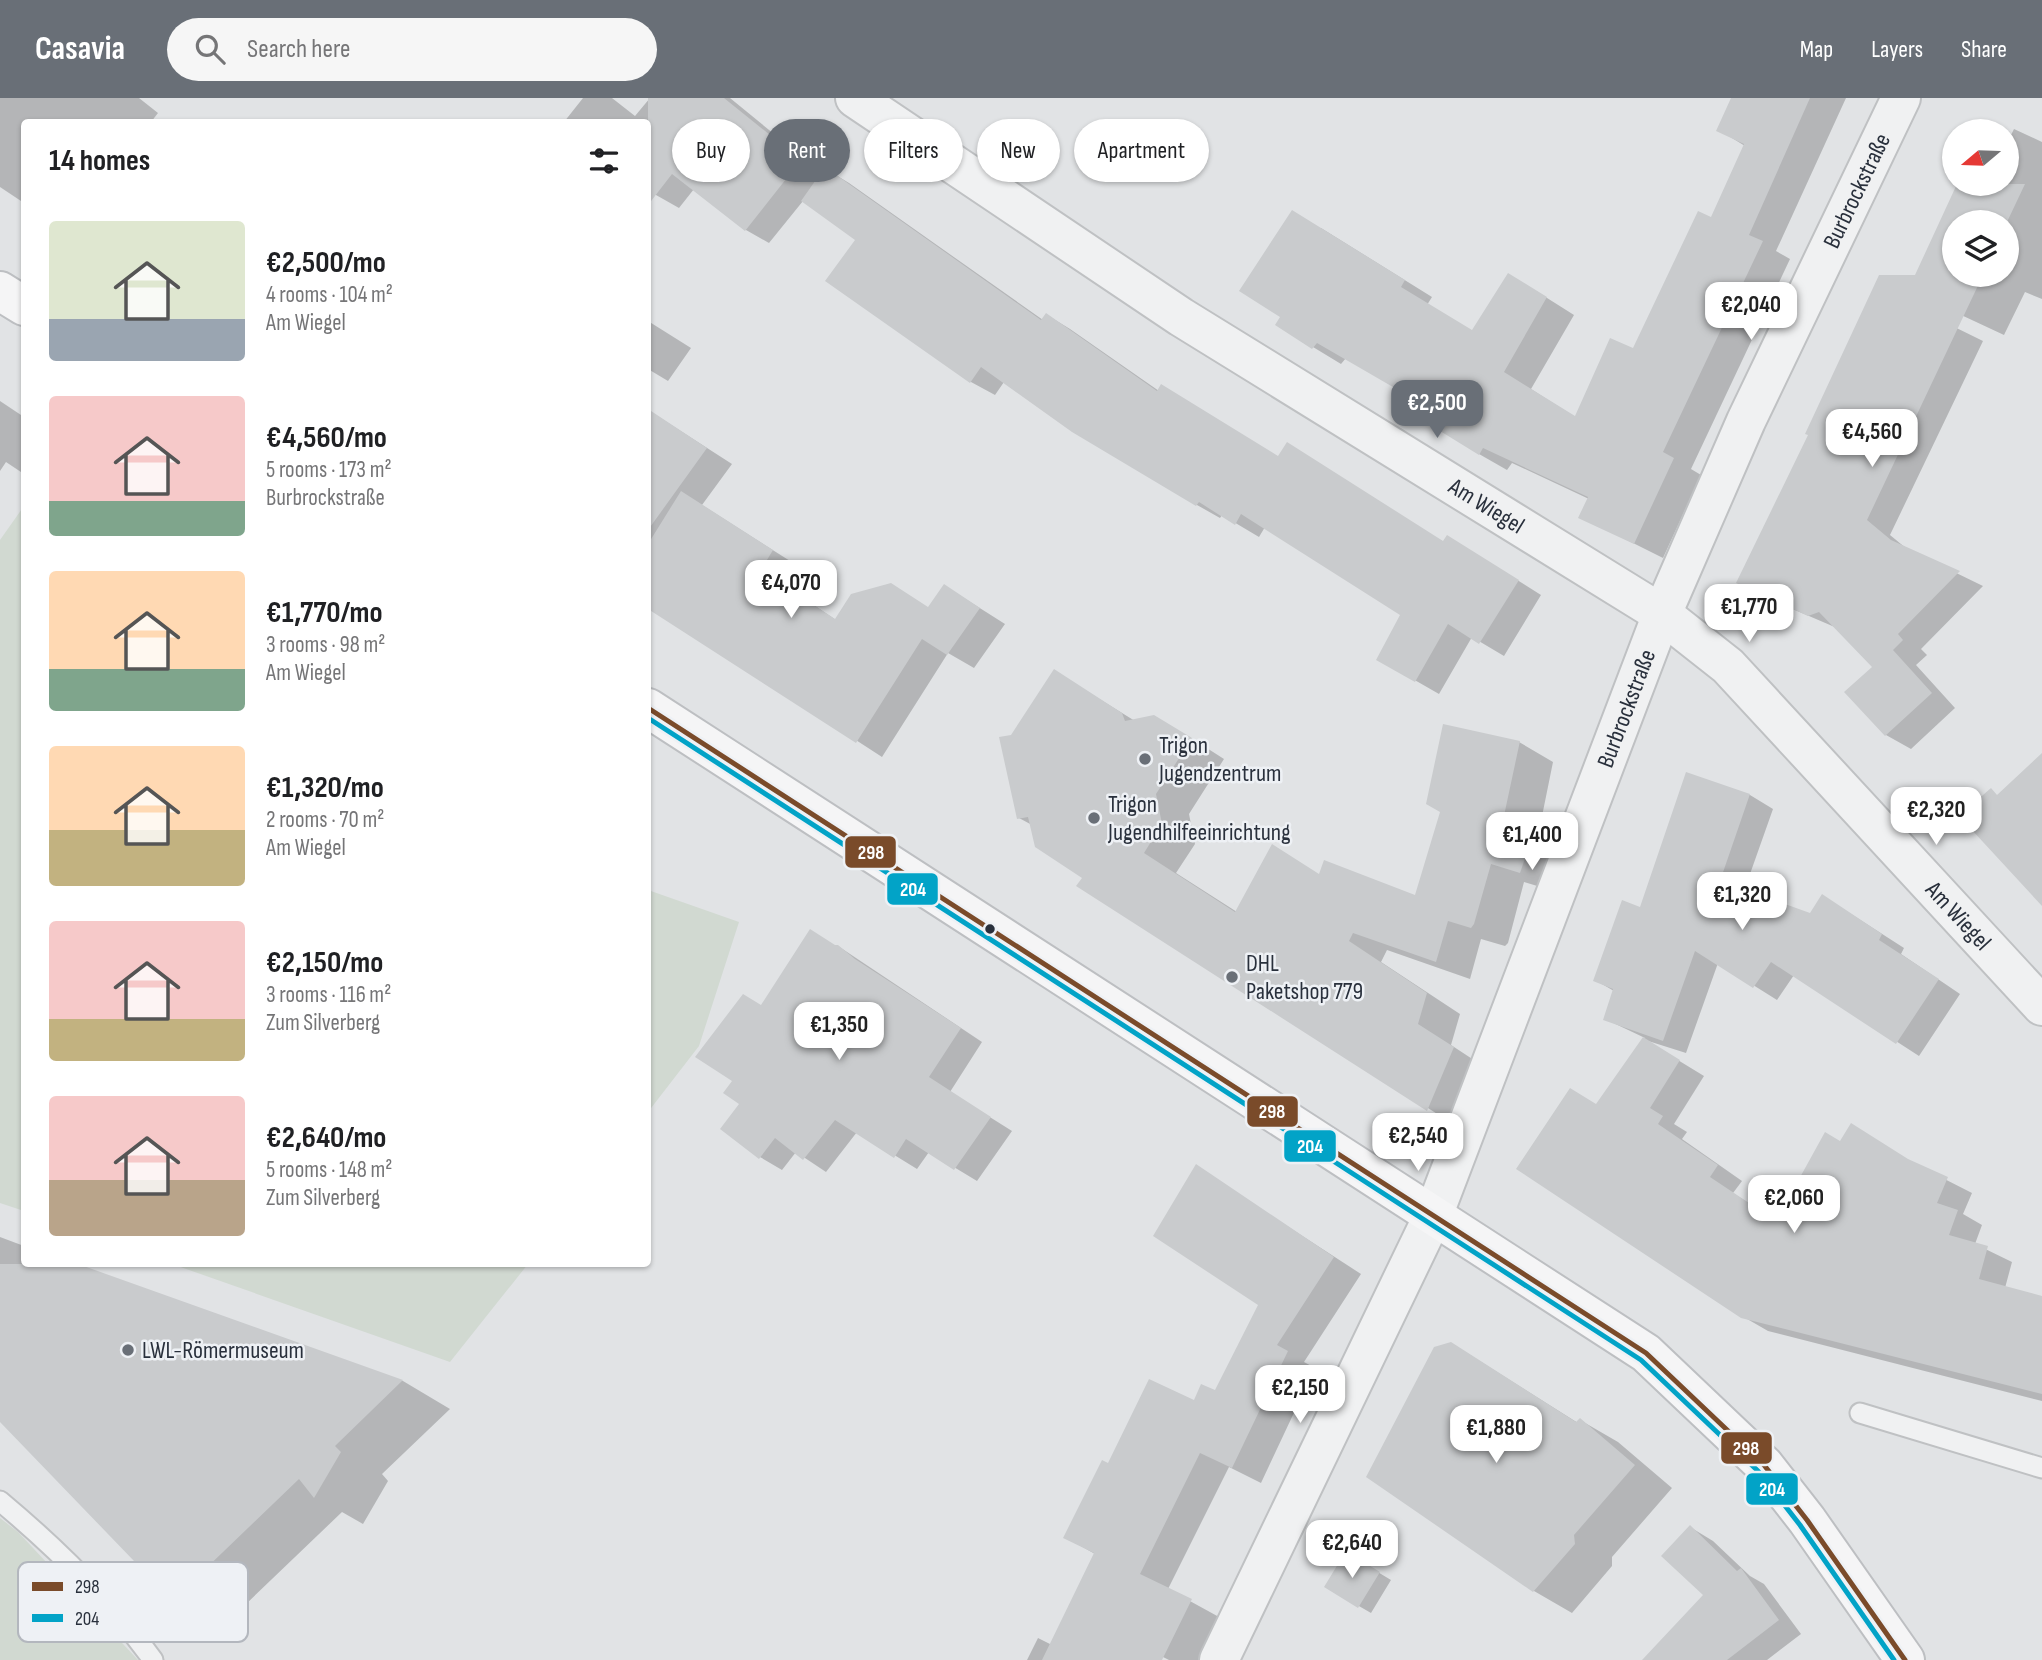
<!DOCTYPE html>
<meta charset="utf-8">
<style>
:root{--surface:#fff;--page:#f6f6f6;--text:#202124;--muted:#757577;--accent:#696f77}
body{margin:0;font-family:"Sofia Sans Condensed",sans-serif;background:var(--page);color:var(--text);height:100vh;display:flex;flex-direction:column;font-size:26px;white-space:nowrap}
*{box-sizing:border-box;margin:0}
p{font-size:23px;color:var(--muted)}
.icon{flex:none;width:38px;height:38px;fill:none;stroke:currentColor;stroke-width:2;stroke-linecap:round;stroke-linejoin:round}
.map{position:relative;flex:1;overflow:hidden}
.sheet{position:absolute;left:21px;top:21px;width:630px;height:1148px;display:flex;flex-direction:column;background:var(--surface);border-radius:7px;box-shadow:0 2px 5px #0004}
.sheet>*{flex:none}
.guide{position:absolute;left:672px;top:21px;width:665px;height:63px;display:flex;gap:14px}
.needle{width:46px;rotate:251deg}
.tools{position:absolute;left:1942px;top:21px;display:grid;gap:14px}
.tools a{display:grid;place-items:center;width:77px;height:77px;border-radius:50%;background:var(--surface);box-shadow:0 2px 5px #0004;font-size:35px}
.price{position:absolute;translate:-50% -60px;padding:0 16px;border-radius:14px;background:#fff;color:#222;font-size:23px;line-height:46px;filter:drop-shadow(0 2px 4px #0008)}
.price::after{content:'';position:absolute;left:50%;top:42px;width:21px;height:16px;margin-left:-10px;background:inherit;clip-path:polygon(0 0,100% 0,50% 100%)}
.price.selected{background:var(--accent);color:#fff}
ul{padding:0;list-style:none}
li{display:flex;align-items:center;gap:21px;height:175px;padding:0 28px}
li span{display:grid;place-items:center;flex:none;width:196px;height:140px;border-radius:7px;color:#555}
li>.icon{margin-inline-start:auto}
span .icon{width:84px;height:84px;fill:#fffc;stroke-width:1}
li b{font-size:30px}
h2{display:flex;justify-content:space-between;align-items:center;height:84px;padding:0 28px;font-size:30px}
.chip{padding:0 24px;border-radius:32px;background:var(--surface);box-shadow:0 2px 5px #0004;font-size:24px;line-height:63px}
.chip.selected{background:var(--accent);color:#fff}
header{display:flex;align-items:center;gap:42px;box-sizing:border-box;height:98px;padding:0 35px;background:var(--accent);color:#fff}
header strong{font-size:33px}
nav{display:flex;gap:38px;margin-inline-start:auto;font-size:24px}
.search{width:490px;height:63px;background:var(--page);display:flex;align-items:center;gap:18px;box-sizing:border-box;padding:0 24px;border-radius:38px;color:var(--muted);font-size:26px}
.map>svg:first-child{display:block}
.green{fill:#d1d9d1}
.shadow{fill:#0003}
.building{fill:#c9cbcd}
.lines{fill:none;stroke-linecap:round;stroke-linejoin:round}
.service-casing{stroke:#bfc1c3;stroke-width:23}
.minor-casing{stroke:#bfc1c3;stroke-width:42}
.primary-casing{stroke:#bdbfc2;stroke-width:42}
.service{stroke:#f0f1f2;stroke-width:19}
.minor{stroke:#f0f1f2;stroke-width:38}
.primary{stroke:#f5f5f6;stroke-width:38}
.bus-1-casing{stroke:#eef1f5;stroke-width:10}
.bus-2-casing{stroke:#eef1f5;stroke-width:10}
.bus-1{stroke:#7a4b2a;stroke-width:5}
.bus-2{stroke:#02a3c7;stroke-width:5}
.poi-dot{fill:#696f77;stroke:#eef1f5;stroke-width:2.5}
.bus-dot{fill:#29303c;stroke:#eef1f5;stroke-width:2.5}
.labels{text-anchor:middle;stroke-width:5;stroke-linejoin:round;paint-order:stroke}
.street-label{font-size:24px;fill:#29303c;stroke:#eef1f5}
.poi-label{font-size:24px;fill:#29303c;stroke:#eef1f5;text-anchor:start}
.key{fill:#eef1f5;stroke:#b3b7be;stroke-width:2}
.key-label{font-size:19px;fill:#29303c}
.line-badge{stroke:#eef1f5;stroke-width:2.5}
.badge-label{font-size:19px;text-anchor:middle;font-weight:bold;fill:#fff}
</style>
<header>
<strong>Casavia</strong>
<div class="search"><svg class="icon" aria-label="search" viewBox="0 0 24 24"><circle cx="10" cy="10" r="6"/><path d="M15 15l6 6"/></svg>Search here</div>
<nav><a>Map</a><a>Layers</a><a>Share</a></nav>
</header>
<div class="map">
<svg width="2042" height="1562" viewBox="0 0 2042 1562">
<rect width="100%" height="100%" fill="#e1e3e5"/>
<path class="green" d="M24,408V1113L0,1105V442Z
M648,792L739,824L699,948L648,1014Z
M172,1166H528L450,1264Z
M0,1420L18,1434L138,1562H0Z"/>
<path class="shadow" d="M0,0H139L158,15L151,24H24V105L0,89Z
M583,0H612L635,18L650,0H730L823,76L826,71L849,85L1043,222L1047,217L1070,231L1159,293L1279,360L1444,444L1471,453L1541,497L1504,558L1472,539L1439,596L1378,561L1402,516L1265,429L1259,439L1222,417L1220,420L1197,407L1004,284L995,297L971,284L828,183L857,141L803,103L769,145L746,132L694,91L679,110L656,97L648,90V24H564Z
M1733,0H1846L1776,153L1790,161L1691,371L1701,377L1663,460L1581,419L1589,401L1512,365L1507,372L1479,356L1408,295L1346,260L1341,266L1313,249L1321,130L1432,199L1427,207L1473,234L1536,193L1574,217L1531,291L1576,320L1634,253L1712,121L1745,48L1719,32Z
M2014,31L2042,44V201L2025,194L2004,237L1959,216L1955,177H2007V124L1940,125L1959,86H2007V45Z
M1875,190L1983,243L1890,437L1907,451L1983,488L1921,551L1927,557L1916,567L1955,610L1911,651L1886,637L1846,594L1874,569L1837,530L1762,498L1738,484L1810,336Z
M648,223L691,250L668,283L648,271Z
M0,303L24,319V376L6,364L0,373Z
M648,312L732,366L702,407L798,468L785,488L836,522L929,510L945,488L1005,526L974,570L948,555L882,659L648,507Z
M1054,573L1135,623L1188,638L1224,661L1189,716L1195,746L1176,775L1237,814L1320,777L1416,800L1519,644L1553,664L1538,738L1567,755L1554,793L1524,784L1508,845L1505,848L1481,841L1470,881L1387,852L1381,864L1460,916L1451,947L1486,970L1461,1031L1078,788L1084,779L1032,727L1019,720L1012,639Z
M1688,677L1750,697L1773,711L1744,793L1811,817L1823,798L1904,850L1901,856L1960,896L1919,958L1794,877L1777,902L1718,865L1686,955L1645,942L1704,978L1674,1026L1687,1034L1682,1041L1742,1083L1733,1095L1777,1124L1841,1046L1915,1066L1972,1095L1963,1116L1982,1127L1975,1146L2012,1164L2005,1190L2042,1200V1303L1768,1233L1742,1218L1597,1007L1645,940L1605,921L1614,893L1595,882L1641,811Z
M838,848L982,944L950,994L1012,1033L977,1083L929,1054L917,1071L857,1034L826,1074L796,1054L782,1072L760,1059L734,982L762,909Z
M1196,1069L1361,1176L1304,1264L1315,1270L1261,1385L1229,1369L1168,1491L1219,1519L1198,1562H1169L1161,1558L1159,1562H1027L1038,1540L1052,1547L1095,1456L1065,1439L1109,1367L1195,1305L1216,1295L1260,1206Z
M0,1139L24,1148V1166H73L403,1283L450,1311L382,1376L388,1383L363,1426L342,1414L221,1530L215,1526L204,1538L156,1510L129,1471L136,1463L0,1322Z
M1451,1245L1578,1325L1580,1322L1618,1344L1672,1390L1612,1459V1468L1572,1515L1534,1493L1369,1379Z
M1690,1429L1713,1443L1750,1478L1764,1486L1801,1536L1767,1562H1671L1705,1497Z
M1346,1455L1391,1482L1371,1515L1326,1489Z"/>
<path class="building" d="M648,0H724L801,62L745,133L672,76L648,107Z
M1731,0H1810L1749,137L1763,143L1663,354L1674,360L1634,446L1578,420L1588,399L1483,350L1479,357L1398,307L1405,296L1317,245L1312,251L1275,227L1280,219L1239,193L1292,112L1405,182L1401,189L1472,232L1508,175L1547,199L1504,274L1575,318L1610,240L1633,250L1698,113L1711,119L1744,46L1716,33Z
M825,69L1041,222L1046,215L1157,293L1161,286L1278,358L1287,344L1443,443L1447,437L1519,482L1479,546L1448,526L1415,584L1376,562L1400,517L1241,416L1235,427L1199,404L1196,408L1072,334L981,269L970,285L825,183L855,142L801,103Z
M1957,86H2025L2007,124H1955V177H1983L1867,422L1891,442L1960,473L1898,536L1903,542L1893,552L1932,595L1885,638L1844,594L1872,569L1819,514L1808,518L1736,485L1808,337L1805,336L1879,177H1915Z
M648,311L707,350L648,432Z
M681,393L773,452L761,472L835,521L851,496L891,485L928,509L944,486L980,510L947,557L922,541L856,645L648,511V446Z
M1054,571L1122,615L1125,623L1154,617L1192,640L1156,696L1162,726L1144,755L1235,814L1272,746L1319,776L1324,762L1415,797L1440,714L1426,706L1443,626L1520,643L1502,727L1534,734L1520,775L1491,766L1474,826L1471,830L1448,823L1436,864L1353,835L1349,843L1427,895L1418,926L1454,949L1427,1013L1076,788L1082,780L1035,749L1028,719L1017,721L999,639L1011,637Z
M2042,655V808L1959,718L1991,690L1997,697Z
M1686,674L1750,696L1720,783L1810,815L1822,796L1882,836L1879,842L1939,881L1896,946L1771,864L1753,890L1695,853L1663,943L1603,922L1613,891L1593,883L1622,802L1640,809Z
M810,831L835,847H838L855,861L961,930L929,979L991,1019L954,1072L906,1041L894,1060L835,1022L803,1062L775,1040L759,1061L720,1031L739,1006L723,995L732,983L695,959L743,896L761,907Z
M1643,939L1680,962L1650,1010L1663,1018L1658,1026L1718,1067L1710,1079L1776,1123L1825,1034L1840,1043L1851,1025L1908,1061L1948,1079L1937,1105L1958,1112L1949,1137L1988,1148L1979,1181L2042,1198V1296L1741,1220L1516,1071L1570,990L1596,1006Z
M1196,1066L1334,1159L1277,1247L1288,1253L1232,1370L1200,1355L1140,1476L1192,1501L1162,1562H1042L1094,1455L1063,1440L1102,1362L1108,1365L1149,1281L1194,1302L1201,1286L1215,1292L1258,1207L1153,1138Z
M0,1166H78L403,1282L335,1348L341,1354L314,1400L299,1381L172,1503L167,1499L155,1511L127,1470L134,1463L0,1324Z
M1451,1244L1576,1324L1580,1320L1635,1367L1574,1437L1575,1446L1533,1494L1366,1379L1434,1249Z
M1690,1427L1737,1473L1741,1470L1779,1522L1727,1562H1642L1703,1497L1661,1458Z
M1346,1453L1380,1474L1358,1510L1324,1489Z"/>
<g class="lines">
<g class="service-casing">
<path id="service" d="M1860,1315L2042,1370
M0,1403C55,1449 111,1504 153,1562"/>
</g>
<g class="minor-casing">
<g id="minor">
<path id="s1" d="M855,0L1181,219L1662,516L1728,568L2042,908"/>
<path id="s2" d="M1219,1562L1433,1118L1662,516L1746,323L1901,0"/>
</g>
</g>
<g class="primary-casing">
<path id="primary" d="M0,193L24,208
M648,610L1646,1255L1764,1367L1807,1422L1905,1562"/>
</g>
<use href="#service" class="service"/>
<use href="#minor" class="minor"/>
<use href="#primary" class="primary"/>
<g class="bus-1-casing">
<path id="bus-1" d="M648,610L1646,1255L1764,1367L1807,1422L1905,1562"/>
</g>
<g class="bus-2-casing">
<path id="bus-2" d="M648,620L1641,1262L1758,1373L1800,1427L1894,1562"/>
</g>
<use href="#bus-1" class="bus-1"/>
<use href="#bus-2" class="bus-2"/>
</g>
<g class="poi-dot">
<circle cx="1145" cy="661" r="7"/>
<circle cx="1094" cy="720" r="7"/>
<circle cx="1232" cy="879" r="7"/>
<circle cx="128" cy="1252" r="7"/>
</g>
<circle class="bus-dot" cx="990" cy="831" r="6"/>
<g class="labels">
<g class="street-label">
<text dy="8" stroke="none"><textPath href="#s2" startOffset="1603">Burbrockstraße</textPath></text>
<text dy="8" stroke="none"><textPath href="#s1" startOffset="752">Am Wiegel</textPath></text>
<text dy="8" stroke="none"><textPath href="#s2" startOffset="1036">Burbrockstraße</textPath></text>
<text dy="8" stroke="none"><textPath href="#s1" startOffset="1382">Am Wiegel</textPath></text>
</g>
<g class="poi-label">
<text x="1159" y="655">Trigon<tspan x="1159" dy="28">Jugendzentrum</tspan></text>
<text x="1108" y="714">Trigon<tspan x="1108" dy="28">Jugendhilfeeinrichtung</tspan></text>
<text x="1246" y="873">DHL<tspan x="1246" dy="28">Paketshop 779</tspan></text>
<text x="142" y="1260">LWL-Römermuseum</text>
</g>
</g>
<rect x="18" y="1464" width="230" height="80" rx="10" class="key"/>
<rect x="32" y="1484" width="31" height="9" fill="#7a4b2a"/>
<rect x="32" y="1516" width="31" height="8" fill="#02a3c7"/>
<g class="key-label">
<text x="75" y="1495">298</text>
<text x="75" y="1527">204</text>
</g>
<g class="line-badge">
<rect x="844" y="737" width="53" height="34" rx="7" fill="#7a4b2a"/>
<rect x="886" y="774" width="53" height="34" rx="7" fill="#02a3c7"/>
<rect x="1246" y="997" width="53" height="33" rx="7" fill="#7a4b2a"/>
<rect x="1283" y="1031" width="54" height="34" rx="7" fill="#02a3c7"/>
<rect x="1720" y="1333" width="53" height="34" rx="7" fill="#7a4b2a"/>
<rect x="1745" y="1374" width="54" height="34" rx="7" fill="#02a3c7"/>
</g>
<g class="badge-label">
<text x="871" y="761">298</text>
<text x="913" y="798">204</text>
<text x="1272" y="1020">298</text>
<text x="1310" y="1055">204</text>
<text x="1746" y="1357">298</text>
<text x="1772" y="1398">204</text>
</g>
</svg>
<div class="tools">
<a><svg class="needle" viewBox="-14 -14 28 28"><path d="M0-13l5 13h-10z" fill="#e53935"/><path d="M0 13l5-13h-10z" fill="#757577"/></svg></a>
<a><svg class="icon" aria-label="layers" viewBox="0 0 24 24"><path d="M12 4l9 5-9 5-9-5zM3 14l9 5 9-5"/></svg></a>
</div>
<b class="price" style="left:1751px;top:244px">€2,040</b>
<b class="price selected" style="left:1437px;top:342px">€2,500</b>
<b class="price" style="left:1872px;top:371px">€4,560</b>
<b class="price" style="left:791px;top:522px">€4,070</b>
<b class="price" style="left:1749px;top:546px">€1,770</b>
<b class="price" style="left:1936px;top:749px">€2,320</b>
<b class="price" style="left:1532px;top:774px">€1,400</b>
<b class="price" style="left:1742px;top:834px">€1,320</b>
<b class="price" style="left:839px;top:964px">€1,350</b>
<b class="price" style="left:1418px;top:1075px">€2,540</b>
<b class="price" style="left:1794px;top:1137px">€2,060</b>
<b class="price" style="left:1300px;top:1327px">€2,150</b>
<b class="price" style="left:1496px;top:1367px">€1,880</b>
<b class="price" style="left:1352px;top:1482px">€2,640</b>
<div class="guide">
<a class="chip">Buy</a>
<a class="chip selected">Rent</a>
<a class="chip">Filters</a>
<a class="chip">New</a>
<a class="chip">Apartment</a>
</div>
<section class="sheet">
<h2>14 homes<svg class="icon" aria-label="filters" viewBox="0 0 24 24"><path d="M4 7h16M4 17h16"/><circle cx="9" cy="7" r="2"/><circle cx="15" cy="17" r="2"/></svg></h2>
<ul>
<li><span style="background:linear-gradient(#dfe7d0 70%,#9aa5b1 0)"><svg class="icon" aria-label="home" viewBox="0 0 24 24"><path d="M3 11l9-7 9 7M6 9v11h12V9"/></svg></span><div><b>€2,500/mo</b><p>4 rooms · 104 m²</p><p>Am Wiegel</p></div></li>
<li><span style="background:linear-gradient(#f6c9c9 75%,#7fa58c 0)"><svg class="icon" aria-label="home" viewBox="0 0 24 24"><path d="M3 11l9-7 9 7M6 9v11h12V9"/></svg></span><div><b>€4,560/mo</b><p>5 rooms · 173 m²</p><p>Burbrockstraße</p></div></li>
<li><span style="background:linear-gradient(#ffd9b3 70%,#7fa58c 0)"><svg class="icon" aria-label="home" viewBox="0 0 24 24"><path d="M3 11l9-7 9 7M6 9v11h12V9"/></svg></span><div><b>€1,770/mo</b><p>3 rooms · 98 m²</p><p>Am Wiegel</p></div></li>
<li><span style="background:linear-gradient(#ffd9b3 60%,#c2b280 0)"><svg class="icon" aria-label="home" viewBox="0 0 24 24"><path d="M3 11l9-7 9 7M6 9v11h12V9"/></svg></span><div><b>€1,320/mo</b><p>2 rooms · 70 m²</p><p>Am Wiegel</p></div></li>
<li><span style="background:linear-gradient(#f6c9c9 70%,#c2b280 0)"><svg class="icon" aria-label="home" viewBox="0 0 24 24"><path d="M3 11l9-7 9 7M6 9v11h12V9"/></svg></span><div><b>€2,150/mo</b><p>3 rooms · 116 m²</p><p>Zum Silverberg</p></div></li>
<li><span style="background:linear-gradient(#f6c9c9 60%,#b9a48a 0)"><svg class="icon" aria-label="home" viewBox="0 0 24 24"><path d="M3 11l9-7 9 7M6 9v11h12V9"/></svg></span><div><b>€2,640/mo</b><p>5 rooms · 148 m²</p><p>Zum Silverberg</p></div></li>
</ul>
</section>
</div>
